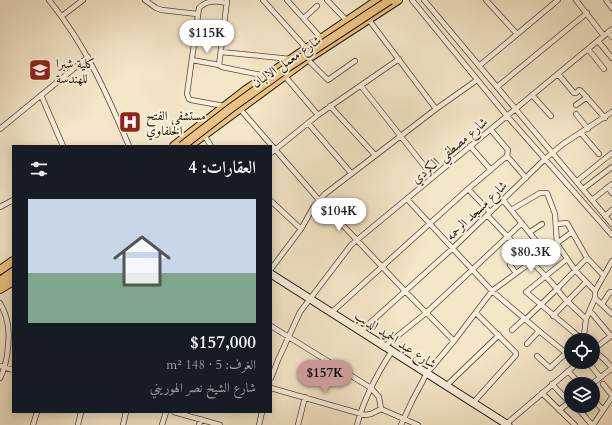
<!DOCTYPE html>
<html lang="ar">
<meta charset="utf-8">
<style>
:root{--surface:#171b24;--page:#20242c;--text:#f1f3f6;--muted:#9ea1a6;--accent:#c59692}
body{margin:0;font-family:Cardo,Amiri,serif;background:var(--page);color:var(--text);direction:rtl;height:100vh;display:flex;flex-direction:column;font-size:15px;white-space:nowrap}
*{box-sizing:border-box;margin:0}
p{font-size:13px;color:var(--muted)}
.icon{flex:none;width:22px;height:22px;fill:none;stroke:currentColor;stroke-width:2;stroke-linecap:round;stroke-linejoin:round}
.map{position:relative;flex:1;overflow:hidden;direction:ltr}
.details{position:absolute;left:12px;top:145px;width:260px;height:268px;display:flex;flex-direction:column;background:var(--surface);border-radius:0px;box-shadow:0 2px 10px #0003;direction:rtl}
.details>*{flex:none}
.buttons{position:absolute;left:564px;top:333px;display:grid;gap:8px}
.buttons a{display:grid;place-items:center;width:36px;height:36px;border-radius:50%;background:var(--surface);box-shadow:0 2px 10px #0003;font-size:20px}
.price{position:absolute;translate:-50% -34px;padding:0 9px;border-radius:14px;background:#fff;color:#222;font-size:13px;line-height:26px;filter:drop-shadow(0 1px 2px #0008)}
.price::after{content:'';position:absolute;left:50%;top:24px;width:12px;height:9px;margin-left:-6px;background:inherit;clip-path:polygon(0 0,100% 0,50% 100%)}
.price.on{background:var(--accent);color:#111}
ul{padding:0;list-style:none}
li{display:grid;align-content:center;gap:8px;height:212px;padding:0 16px}
li span{display:grid;place-items:center;height:124px;border-radius:0px;color:#555}
li>.icon{margin-inline-start:auto}
span .icon{width:72px;height:72px;fill:#fffc;stroke-width:1}
li b{font-size:17px}
h2{display:flex;justify-content:space-between;align-items:center;height:48px;padding:0 16px;font-size:17px}
.map>svg:first-child{display:block}
.lines{fill:none;stroke-linecap:round;stroke-linejoin:round}
.street-casing{stroke:#564938;stroke-width:6}
.secondary-casing{stroke:#211508;stroke-width:9}
.primary-casing{stroke:#211508;stroke-width:10}
.street{stroke:#f8efdb;stroke-width:4.5}
.secondary{stroke:#f8efdb;stroke-width:7}
.primary{stroke:#eac384;stroke-width:8}
.primary-bridge-casing{stroke:#211508;stroke-width:10;stroke-linecap:butt}
.primary-bridge{stroke:#eac384;stroke-width:8}
.labels{text-anchor:middle;stroke-width:4;stroke-linejoin:round;paint-order:stroke}
.street-label{font-size:13px;fill:#211508;stroke:#f8efdb}
.poi-label{font-size:13px;fill:#211508;stroke:#f8efdb;text-anchor:start}
</style>
<div class="map">
<svg width="612" height="425" viewBox="0 0 612 425">
<rect width="100%" height="100%" fill="#f4e6c8"/>
<filter id="stains"><feTurbulence type="fractalNoise" baseFrequency=".005" numOctaves="4"/><feColorMatrix values="0 0 0 0 .2 0 0 0 0 .09 0 0 0 0 .02 0 0 0 .5 -.17"/></filter>
<radialGradient id="worn" r=".72"><stop offset=".6" stop-color="#630" stop-opacity="0"/><stop offset="1" stop-color="#630" stop-opacity=".3"/></radialGradient>
<g class="lines">
<g class="street-casing">
<path id="street" d="M49,0C85,44 107,94 129,146
M145,0L156,8L162,10L197,14
M263,0L306,48
M287,0L321,38
M327,0L347,21
M412,0L507,116L612,235
M424,0L612,224
M486,0L517,34
M576,0L604,36
M606,0L612,8
M62,16L83,0
M304,18L317,6
M369,20L436,109
M608,32L612,37
M598,41L612,58
M588,49L604,69
M221,52L290,59
M307,59L328,80L355,61
M192,60L219,65L222,67L266,76
M219,65L227,1
M479,66L558,0
M558,74L574,93H576L579,90L581,91L605,118
M284,75L318,115
M361,86L433,177
M497,87L587,13
M41,95L63,146
M532,95L551,116
M576,105L587,97
M224,106L191,100L189,99L187,94L199,8C206,0 216,1 227,3
M330,106L375,155
M240,109L319,200L405,291L454,341
M576,114L588,129
M308,123L351,173
M0,129L88,57
M581,133L599,154
M204,135L211,146
M470,146L491,170
M271,153L318,115L399,59
M507,156L526,178
M577,181L612,153
M608,187L612,193
M468,189L490,212
M583,189L612,167
M407,199L492,291L539,331L571,357
M503,200L545,252
M592,200L612,184
M271,201L301,229
M0,207L13,200
M511,210L540,193H547L555,214L557,244L575,270L595,291
M487,215L551,282L565,299L586,319
M605,216L612,210
M557,224L567,223L587,258L603,275
M530,232L542,224
M567,259L526,292L583,340
M510,265L516,273
M271,269L301,229L314,206L325,194L436,109L477,80
M595,298L612,314
M0,303C4,310 7,318 8,326C10,341 7,365 0,378
M602,304L610,292H612
M590,311L611,336
M332,312L468,189L507,156L508,150L491,130
M553,316L586,282
M525,320L557,289L587,258
M271,326L371,388L379,397L381,409
M512,330L524,319
M361,331L453,248L545,159L563,144L612,112
M584,340V335L586,319L595,298V291L612,261
M527,344L539,331
M385,346L426,313L522,223
M593,350L605,360L612,368
M593,350L612,335
M537,356L550,368L566,353
M588,362L600,377
M0,366L13,370
M568,371L580,384
M271,378L278,360L300,312L351,245L612,29
M552,384L569,402
M592,384L612,368
M603,384L612,395
M446,386L499,335
M271,388L365,415L371,414L381,409
M542,393L575,425
M593,399L603,410
M473,403L516,355V353L476,313
M576,406L592,425
M381,409L418,425
M559,410L571,401
M174,412L220,425
M33,425L37,412
M78,425L81,412
M123,425L126,412
M162,425L166,412
M199,425L201,419
M259,425L262,412
M298,425L305,397
M357,425C364,398 377,374 392,351
M401,425L412,401L427,373L454,341L492,291L572,232
M505,425L579,362
M593,425L612,397"/>
</g>
<g class="secondary-casing">
<path id="secondary" d="M271,274L508,425"/>
</g>
<g class="primary-casing">
<path id="primary" d="M174,146L246,90L378,0
M189,146L307,59L398,0
M0,270L13,261
M0,281L13,272
M0,289L13,281"/>
</g>
<use href="#street" class="street"/>
<use href="#secondary" class="secondary"/>
<use href="#primary" class="primary"/>
<g class="primary-bridge-casing">
<path id="primary-bridge" d="M182,146L231,108L288,67L390,0"/>
</g>
<use href="#primary-bridge" class="primary-bridge"/>
</g>
<defs>
<g id="university-square" transform="scale(1.15)"><rect x="-9" y="-9" width="18" height="18" rx="4" fill="#8f2418" stroke="#f8efdb"/><path d="M0-5L7-2L0 1L-7-2ZM-4 1L0 2.5L4 1V4Q0 6-4 4Z" fill="#fff"/></g>
<g id="hospital-square" transform="scale(1.15)"><rect x="-9" y="-9" width="18" height="18" rx="4" fill="#8f2418" stroke="#f8efdb"/><path d="M-5-5h3v3.5h4V-5h3V5h-3V1.5h-4V5h-3Z" fill="#fff"/></g>
</defs>
<g fill-rule="evenodd">
<use href="#university-square" x="40" y="70"/>
<use href="#hospital-square" x="130" y="122"/>
</g>
<g class="labels">
<g class="street-label">
<text transform="translate(286 61) rotate(-35)" y="5">شارع معمل الالبان</text>
<text transform="translate(449 150) rotate(-40)" y="5">شارع مصطفي الكردي</text>
<text transform="translate(476 210) rotate(-44)" y="5">شارع مسجد الرحمه</text>
<text transform="translate(396 339) rotate(33)" y="5">شارع عبد الحميد الديب</text>
</g>
<g class="poi-label">
<text x="56" y="68">كلية شبرا<tspan x="56" dy="15">للهندسة</tspan></text>
<text x="146" y="120">مستشفي الفتح<tspan x="146" dy="15">الخلفاوي</tspan></text>
</g>
</g>
<rect width="100%" height="100%" filter="url(#stains)"/>
<rect width="100%" height="100%" fill="url(#worn)"/>
</svg>
<div class="buttons">
<a><svg class="icon" aria-label="locate" viewBox="0 0 24 24"><circle cx="12" cy="12" r="6"/><path d="M12 2v4M12 18v4M2 12h4M18 12h4"/></svg></a>
<a><svg class="icon" aria-label="layers" viewBox="0 0 24 24"><path d="M12 4l9 5-9 5-9-5zM3 14l9 5 9-5"/></svg></a>
</div>
<b class="price" style="left:207px;top:54px">$115K</b>
<b class="price" style="left:339px;top:232px">$104K</b>
<b class="price" style="left:531px;top:273px">$80.3K</b>
<b class="price on" style="left:325px;top:394px">$157K</b>
<section class="details">
<h2>العقارات: 4<svg class="icon" aria-label="filters" viewBox="0 0 24 24"><path d="M4 7h16M4 17h16"/><circle cx="9" cy="7" r="2"/><circle cx="15" cy="17" r="2"/></svg></h2>
<ul>
<li><span style="background:linear-gradient(#c9d6e8 60%,#7fa58c 0)"><svg class="icon" aria-label="home" viewBox="0 0 24 24"><path d="M3 11l9-7 9 7M6 9v11h12V9"/></svg></span><div><b>$157,000</b><p>الغرف: 5 · 148 m²</p><p>شارع الشيخ نصر الهوريني</p></div></li>
</ul>
</section>
</div>
